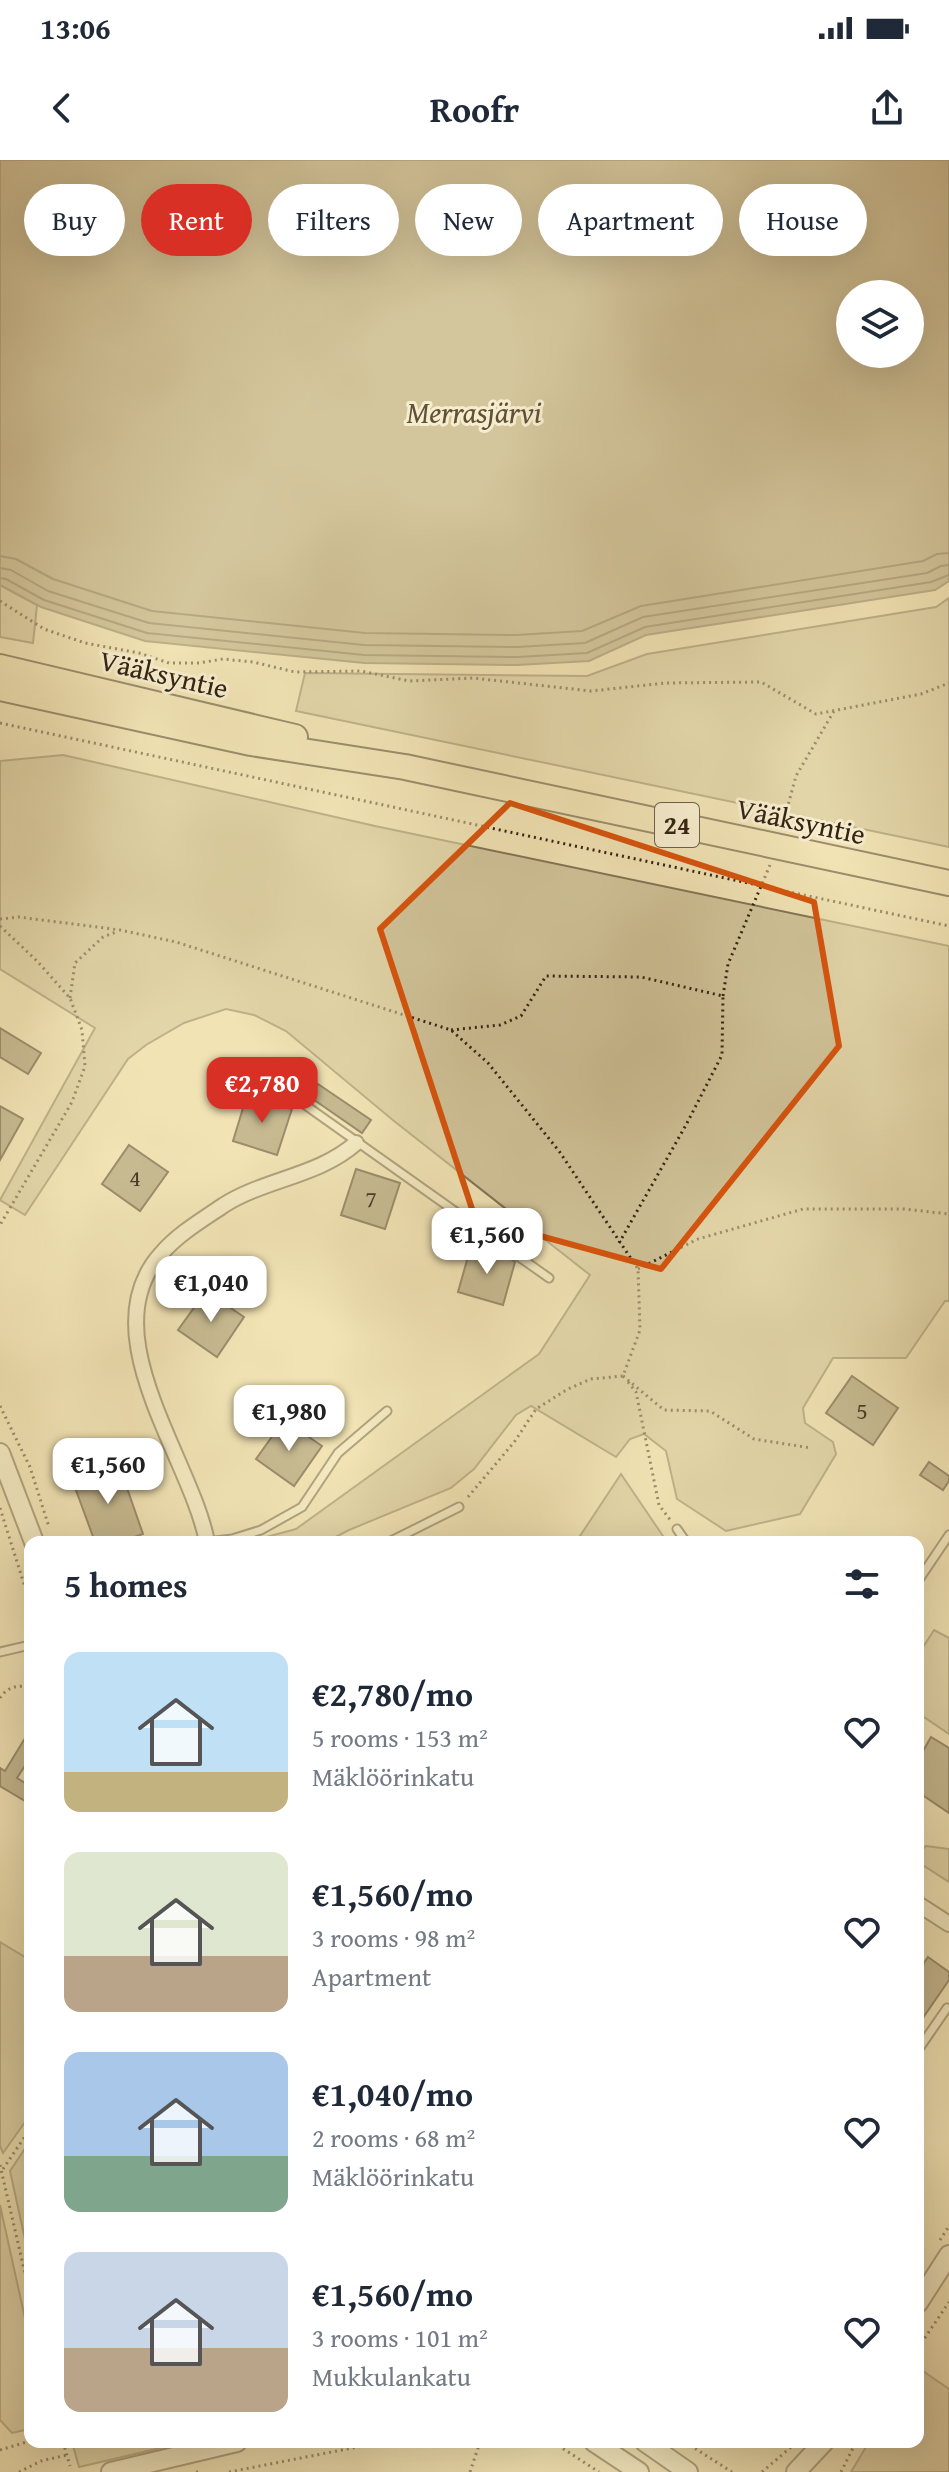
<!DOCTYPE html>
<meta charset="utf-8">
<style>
:root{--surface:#fff;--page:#f2f2f3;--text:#1f2937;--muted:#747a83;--accent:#d93025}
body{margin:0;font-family:"Gentium Book Plus",serif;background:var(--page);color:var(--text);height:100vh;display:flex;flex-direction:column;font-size:30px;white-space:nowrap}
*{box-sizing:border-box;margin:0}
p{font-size:26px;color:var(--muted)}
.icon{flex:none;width:44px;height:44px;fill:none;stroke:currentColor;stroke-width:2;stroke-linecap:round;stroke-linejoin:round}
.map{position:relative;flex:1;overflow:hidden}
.panel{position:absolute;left:24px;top:1376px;width:900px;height:912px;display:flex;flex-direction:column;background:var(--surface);border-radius:16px;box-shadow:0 8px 32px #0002}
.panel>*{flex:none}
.banner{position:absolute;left:24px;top:24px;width:902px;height:72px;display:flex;gap:16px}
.fabs{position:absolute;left:836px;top:120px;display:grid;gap:16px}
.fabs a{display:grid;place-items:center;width:88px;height:88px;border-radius:50%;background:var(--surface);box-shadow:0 8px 32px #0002;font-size:40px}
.price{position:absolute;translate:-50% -68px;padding:0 18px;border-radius:16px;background:#fff;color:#222;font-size:26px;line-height:52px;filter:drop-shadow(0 2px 4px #0008)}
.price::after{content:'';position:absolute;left:50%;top:48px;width:24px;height:18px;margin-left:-12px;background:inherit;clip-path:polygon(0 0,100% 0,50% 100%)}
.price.selected{background:var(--accent);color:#fff}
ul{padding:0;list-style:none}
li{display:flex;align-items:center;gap:24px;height:200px;padding:0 40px}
li span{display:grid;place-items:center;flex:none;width:224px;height:160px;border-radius:16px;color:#555}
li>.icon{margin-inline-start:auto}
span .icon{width:96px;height:96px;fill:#fffc;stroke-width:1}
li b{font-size:34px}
h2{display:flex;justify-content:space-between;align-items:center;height:96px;padding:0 40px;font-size:34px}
.chip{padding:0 28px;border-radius:36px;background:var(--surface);box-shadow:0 8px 32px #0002;font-size:28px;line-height:72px}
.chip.selected{background:var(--accent);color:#fff}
.status{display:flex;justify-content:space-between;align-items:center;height:56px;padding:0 40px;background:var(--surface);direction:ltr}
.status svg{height:22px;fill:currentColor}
header{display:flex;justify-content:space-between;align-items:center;height:104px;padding:0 40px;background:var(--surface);font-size:36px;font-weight:600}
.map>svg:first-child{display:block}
.green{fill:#d1c399;stroke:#827456;stroke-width:2}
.water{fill:#b1a27e;stroke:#7f7054;stroke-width:2;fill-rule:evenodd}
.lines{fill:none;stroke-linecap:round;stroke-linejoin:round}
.shore{stroke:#726349;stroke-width:2}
.building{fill:#968767;stroke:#342414;stroke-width:2}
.service-casing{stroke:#63543c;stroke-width:11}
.minor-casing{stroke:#63543c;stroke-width:18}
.tertiary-casing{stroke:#63543c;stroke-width:22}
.trunk-casing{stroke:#342414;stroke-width:28}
.path{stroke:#342414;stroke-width:3;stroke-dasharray:2 4;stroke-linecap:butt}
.service{stroke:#f6edce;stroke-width:7}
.minor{stroke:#f6edce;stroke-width:14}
.tertiary{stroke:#f6edce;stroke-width:18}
.trunk{stroke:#f1e3b4;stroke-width:24}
.marked{fill:none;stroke:#d6540d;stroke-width:6;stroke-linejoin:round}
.labels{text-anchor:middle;stroke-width:6;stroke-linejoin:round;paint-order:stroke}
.number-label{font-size:24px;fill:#4c3d29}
.shield{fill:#f6edce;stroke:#6e604c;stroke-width:2}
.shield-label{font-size:26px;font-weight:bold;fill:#342414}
.street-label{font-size:28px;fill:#342414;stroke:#f6edce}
.water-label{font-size:30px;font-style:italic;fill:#605039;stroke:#f6edce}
</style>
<div class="status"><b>13:06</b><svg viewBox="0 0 49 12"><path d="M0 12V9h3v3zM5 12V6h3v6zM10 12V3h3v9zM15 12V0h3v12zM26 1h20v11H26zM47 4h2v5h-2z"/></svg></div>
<header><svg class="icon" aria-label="back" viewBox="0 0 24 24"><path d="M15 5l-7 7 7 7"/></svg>Roofr<svg class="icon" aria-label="share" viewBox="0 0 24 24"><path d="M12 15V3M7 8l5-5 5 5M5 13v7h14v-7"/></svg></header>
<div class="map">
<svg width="949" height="2312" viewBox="0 0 949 2312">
<rect width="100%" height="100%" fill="#f1e3b4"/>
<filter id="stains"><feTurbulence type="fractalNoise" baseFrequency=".0025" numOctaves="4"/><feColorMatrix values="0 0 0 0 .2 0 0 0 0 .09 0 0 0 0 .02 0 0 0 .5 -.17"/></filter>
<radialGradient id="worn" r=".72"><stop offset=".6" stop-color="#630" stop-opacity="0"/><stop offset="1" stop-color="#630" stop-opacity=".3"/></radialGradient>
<path class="green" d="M0,425L37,445L33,483L0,477Z
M949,438V687L296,551L305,513L587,516L647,494L936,447Z
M63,595L375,666L949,786V1141H945L906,1198H833L803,1248L805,1263L833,1282L836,1294L800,1354L726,1371L677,1339L666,1291L644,1274L630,1279L616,1297L531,1246L516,1255L474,1309L451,1328L349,1370L326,1382H248L296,1369L539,1194L590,1115L394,961L286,871L254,855L226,849L184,863L146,885L128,899L25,1055L0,1040L95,868L0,809V601Z
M621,1314L667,1382H576Z
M934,1470L949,1478V1574L918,1553V1495Z
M926,1686L949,1689V1722L918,1702L919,1692Z
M0,1782L30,1800V1955L3,1993L0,1986Z
M30,1981V2102L10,2011Z
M0,2045L30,2181V2269L12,2273L0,2260Z
M920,2209L949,2229V2312H851L869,2282H918V2212Z
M72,2282H186L79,2307Z"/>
<path class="water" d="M0,0H949V421L935,430L646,475L589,501L517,505L364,503L145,481L41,447L0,425ZM850,134H910V194H850Z"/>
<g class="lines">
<path class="shore" d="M0,396L16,399L53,419L152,451L365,473L516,475L582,471L641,446L923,401L937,394L949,393
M0,408L11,410L48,431L149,463L364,485L517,487L585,483L643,457L927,413L941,406L949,405
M0,418L6,419L44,440L147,473L364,495L517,497L587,493L645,467L931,422L949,415"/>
</g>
<path class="building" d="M0,868L41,893L28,914L0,897Z
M318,924L371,960L362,973L310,937Z
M247,935L292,949L277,995L233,981Z
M0,946L23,959L0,1000Z
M129,985L168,1012L140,1051L102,1024Z
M356,1009L400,1023L385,1069L341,1055Z
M471,1086L508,1097L515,1102L503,1145L458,1132Z
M206,1131L244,1157L217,1197L178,1170Z
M852,1216L898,1248L873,1285L826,1253Z
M284,1260L322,1286L294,1326L256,1299Z
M929,1302L949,1316V1321L943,1330L920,1315Z
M119,1305L143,1374L120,1382H95L73,1322Z
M30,1570V1598L17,1618L30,1626V1644L0,1626V1608L5,1611Z
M931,1577L949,1588V1653L918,1632V1600Z
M928,1797L949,1812V1820L918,1865V1812Z"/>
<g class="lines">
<g class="service-casing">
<path id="service" d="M227,907L284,930L549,1118
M677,1369L686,1382
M207,1382L232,1379L261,1370L302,1347L338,1293L387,1251
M389,1382L459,1347
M918,1421L949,1375
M0,1492L30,1485
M918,1890L947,1848"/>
</g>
<g class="minor-casing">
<path id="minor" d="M207,1382C191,1298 90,1173 161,1094C178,1074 202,1060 224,1045C265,1019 319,1016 356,983
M918,1744L949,1764"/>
</g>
<g class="tertiary-casing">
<path id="tertiary" d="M0,1293L34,1382
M918,2143L949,2095
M594,2282L639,2312
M645,2282L688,2312
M111,2312L237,2282
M796,2312L824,2282"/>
</g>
<g class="trunk-casing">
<path id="trunk" d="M0,507L295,577
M0,528L251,583L405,607L949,723"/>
</g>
<path class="path" d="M0,441L44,469L85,483L139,493L169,503H199L223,499L253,502L295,512L361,511L409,521L473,518L591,531L666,523L761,522L816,554L921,534L949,523
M0,563L949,766
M782,667L796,616L834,551
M0,759L19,757L120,770L176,782L451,870L488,903L559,991L638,1109L640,1170L623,1216L591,1219L568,1229L536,1249L515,1281L468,1337
M0,766L37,801L70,838L82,870L85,906L72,942L0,1065
M723,836L728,804L770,705
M70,838L75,803L103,777L116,772
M451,870L500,865L521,856L546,816L641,817L723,836L722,895L686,965L619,1083
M638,1109L698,1079L803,1049H904L949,1054
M623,1216L664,1250L710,1251L754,1279L811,1288
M628,1222L636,1232L659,1345L671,1361
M0,1246L30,1307L49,1367
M0,1348L30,1443
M0,1538C8,1526 17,1526 30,1526
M0,2005L30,2135
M3,2009L30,1969
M940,2080L949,2066
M918,2188L949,2142
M63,2282L70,2306
M553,2282L599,2312
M685,2282L732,2312
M0,2290L30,2281
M19,2312L41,2301L67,2295
M196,2312H200
M229,2312L383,2282
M470,2312L480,2282
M762,2312L797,2282
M841,2312L856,2282"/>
<use href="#service" class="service"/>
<use href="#minor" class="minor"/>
<use href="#tertiary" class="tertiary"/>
<use href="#trunk" class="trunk"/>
</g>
<path d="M0 0H949V2312H0ZM510,643L814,742L839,886L661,1109L475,1058L380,769Z" fill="#f1e3b4" fill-opacity=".55" fill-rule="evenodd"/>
<path class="marked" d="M510,643L814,742L839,886L661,1109L475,1058L380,769Z"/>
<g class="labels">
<g class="number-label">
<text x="135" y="1026">4</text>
<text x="371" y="1047">7</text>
<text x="862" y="1259">5</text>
</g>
<rect class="shield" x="655" y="643" width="44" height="44" rx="6"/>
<g class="shield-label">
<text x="677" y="674">24</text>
</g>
<g class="street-label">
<text transform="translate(164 514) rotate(13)" y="10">Vääksyntie</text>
<text transform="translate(801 661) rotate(12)" y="10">Vääksyntie</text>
</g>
<g class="water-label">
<text x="474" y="263">Merrasjärvi</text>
</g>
</g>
<rect width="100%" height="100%" filter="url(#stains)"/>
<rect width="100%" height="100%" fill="url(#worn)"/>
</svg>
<div class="fabs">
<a><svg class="icon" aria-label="layers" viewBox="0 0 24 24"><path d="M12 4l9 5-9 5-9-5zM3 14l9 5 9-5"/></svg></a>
</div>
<b class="price selected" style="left:262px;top:965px">€2,780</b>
<b class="price" style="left:487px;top:1116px">€1,560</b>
<b class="price" style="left:211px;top:1164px">€1,040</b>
<b class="price" style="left:289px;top:1293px">€1,980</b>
<b class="price" style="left:108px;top:1346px">€1,560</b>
<div class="banner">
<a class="chip">Buy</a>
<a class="chip selected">Rent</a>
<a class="chip">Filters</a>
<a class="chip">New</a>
<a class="chip">Apartment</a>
<a class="chip">House</a>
</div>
<section class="panel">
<h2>5 homes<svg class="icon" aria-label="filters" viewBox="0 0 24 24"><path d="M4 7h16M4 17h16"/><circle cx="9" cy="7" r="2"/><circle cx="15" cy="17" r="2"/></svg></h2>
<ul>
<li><span style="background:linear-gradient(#bfe0f5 75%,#c2b280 0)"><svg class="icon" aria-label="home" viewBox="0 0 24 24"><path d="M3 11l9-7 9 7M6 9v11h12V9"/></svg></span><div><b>€2,780/mo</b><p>5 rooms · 153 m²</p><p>Mäklöörinkatu</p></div><svg class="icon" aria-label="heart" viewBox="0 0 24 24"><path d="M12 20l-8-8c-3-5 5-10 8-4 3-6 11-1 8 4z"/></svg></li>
<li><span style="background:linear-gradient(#dfe7d0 65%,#b9a48a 0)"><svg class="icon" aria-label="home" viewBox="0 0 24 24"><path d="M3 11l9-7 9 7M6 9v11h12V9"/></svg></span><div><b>€1,560/mo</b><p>3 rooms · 98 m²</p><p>Apartment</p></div><svg class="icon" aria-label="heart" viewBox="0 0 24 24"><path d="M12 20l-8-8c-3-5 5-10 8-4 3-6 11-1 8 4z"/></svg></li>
<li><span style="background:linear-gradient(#a9c7e8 65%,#7fa58c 0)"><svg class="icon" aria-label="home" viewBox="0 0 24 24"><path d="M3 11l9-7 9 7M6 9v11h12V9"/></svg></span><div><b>€1,040/mo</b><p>2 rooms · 68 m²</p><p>Mäklöörinkatu</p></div><svg class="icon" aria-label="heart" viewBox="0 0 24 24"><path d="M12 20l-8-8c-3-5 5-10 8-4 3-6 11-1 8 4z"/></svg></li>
<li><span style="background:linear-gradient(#c9d6e8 60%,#b9a48a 0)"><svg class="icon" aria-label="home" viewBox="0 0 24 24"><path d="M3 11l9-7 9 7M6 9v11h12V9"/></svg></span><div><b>€1,560/mo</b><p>3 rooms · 101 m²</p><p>Mukkulankatu</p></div><svg class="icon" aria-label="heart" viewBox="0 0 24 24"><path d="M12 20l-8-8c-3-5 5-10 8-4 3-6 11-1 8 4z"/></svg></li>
</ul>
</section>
</div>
